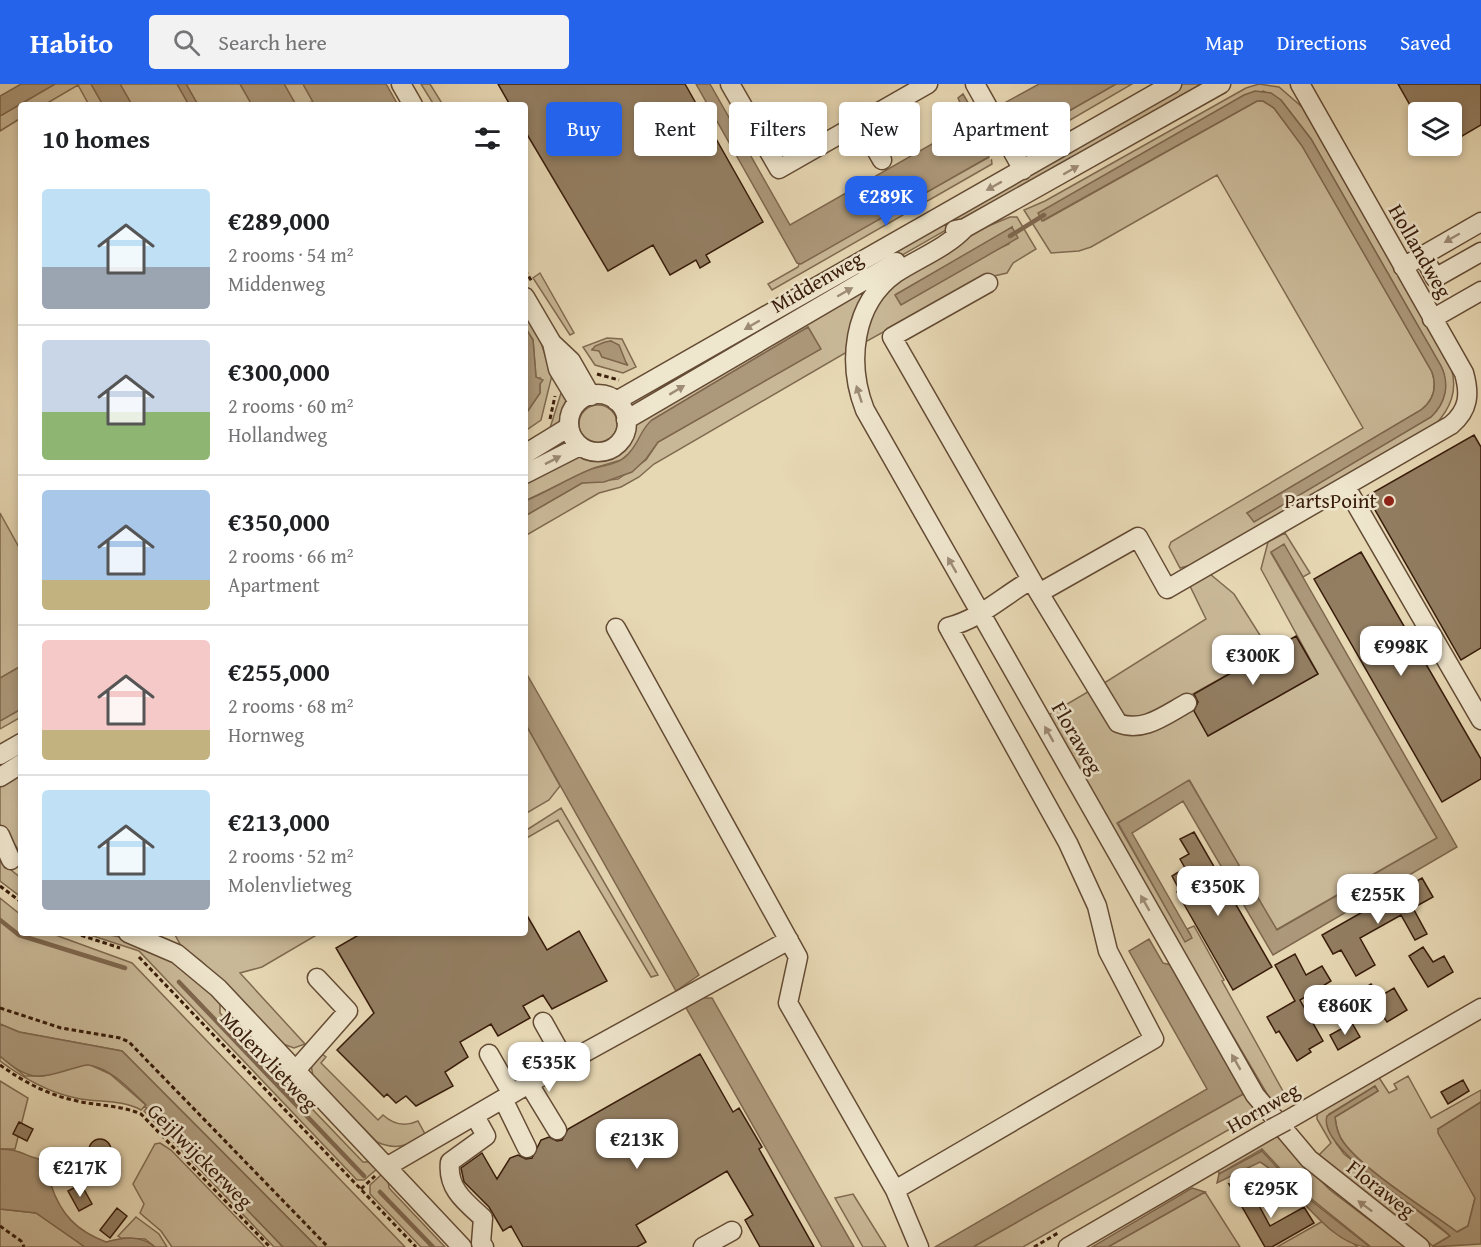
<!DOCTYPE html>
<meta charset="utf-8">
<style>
:root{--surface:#fff;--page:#f2f2f2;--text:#202124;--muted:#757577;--line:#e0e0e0;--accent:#2563eb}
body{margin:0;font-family:"Gentium Book Plus",serif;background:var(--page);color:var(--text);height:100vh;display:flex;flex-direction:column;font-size:22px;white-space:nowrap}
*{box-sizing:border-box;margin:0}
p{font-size:20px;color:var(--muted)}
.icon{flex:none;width:33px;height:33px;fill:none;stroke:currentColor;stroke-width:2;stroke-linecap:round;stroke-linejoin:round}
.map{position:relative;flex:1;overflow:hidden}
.side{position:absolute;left:18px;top:18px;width:510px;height:834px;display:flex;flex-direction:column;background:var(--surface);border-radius:6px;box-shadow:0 3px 9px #0003}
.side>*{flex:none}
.banner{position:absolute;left:546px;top:18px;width:570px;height:54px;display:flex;gap:12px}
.controls{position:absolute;left:1408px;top:18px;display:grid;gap:12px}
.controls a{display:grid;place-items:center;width:54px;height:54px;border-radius:6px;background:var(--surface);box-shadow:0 3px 9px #0003;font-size:30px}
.price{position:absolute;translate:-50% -51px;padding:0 14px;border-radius:12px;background:#fff;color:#222;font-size:20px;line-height:39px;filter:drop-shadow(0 2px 3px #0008)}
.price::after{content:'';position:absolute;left:50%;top:36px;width:18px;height:14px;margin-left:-9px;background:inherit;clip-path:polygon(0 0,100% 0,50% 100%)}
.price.selected{background:var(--accent);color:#fff}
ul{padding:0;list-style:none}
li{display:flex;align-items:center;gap:18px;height:150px;padding:0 24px}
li+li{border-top:2px solid var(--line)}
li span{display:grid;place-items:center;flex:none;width:168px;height:120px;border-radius:6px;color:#555}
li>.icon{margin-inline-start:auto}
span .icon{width:72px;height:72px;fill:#fffc;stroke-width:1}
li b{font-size:26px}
h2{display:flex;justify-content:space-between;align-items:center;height:72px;padding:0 24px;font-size:26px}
.tag{padding:0 21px;border-radius:6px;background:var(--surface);box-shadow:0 3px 9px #0003;font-size:21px;line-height:54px}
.tag.selected{background:var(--accent);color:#fff}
header{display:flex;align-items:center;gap:36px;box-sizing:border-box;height:84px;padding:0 30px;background:var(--accent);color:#fff}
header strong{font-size:28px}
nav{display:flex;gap:33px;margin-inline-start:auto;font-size:21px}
.search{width:420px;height:54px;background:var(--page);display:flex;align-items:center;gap:15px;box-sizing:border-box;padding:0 21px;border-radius:6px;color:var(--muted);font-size:22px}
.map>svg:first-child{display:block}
.green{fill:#c9b897;stroke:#806a50;stroke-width:1.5;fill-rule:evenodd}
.water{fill:#ac987a;stroke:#7e664d;stroke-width:1.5}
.pier{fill:#e7d8b4}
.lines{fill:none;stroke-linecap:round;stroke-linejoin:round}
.stream{stroke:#7e664d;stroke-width:4.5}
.building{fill:#937e62;stroke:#381c0a;stroke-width:1.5}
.minor-casing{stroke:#644b34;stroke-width:21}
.path{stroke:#381c0a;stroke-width:3;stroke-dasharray:4.5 3;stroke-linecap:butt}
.minor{stroke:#efe6ce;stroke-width:18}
.minor-bridge-casing{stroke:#644b34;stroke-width:21;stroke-linecap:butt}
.minor-bridge{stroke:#efe6ce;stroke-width:18}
.oneway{fill:#9d8b76}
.poi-dot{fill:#8f2418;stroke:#efe6ce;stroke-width:2}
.labels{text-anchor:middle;stroke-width:5;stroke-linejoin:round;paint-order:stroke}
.street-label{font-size:21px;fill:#381c0a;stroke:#efe6ce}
.poi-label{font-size:21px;fill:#381c0a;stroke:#efe6ce;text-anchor:end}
</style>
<header>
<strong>Habito</strong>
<div class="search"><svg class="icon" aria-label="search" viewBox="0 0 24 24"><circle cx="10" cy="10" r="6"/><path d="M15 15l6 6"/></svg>Search here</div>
<nav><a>Map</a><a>Directions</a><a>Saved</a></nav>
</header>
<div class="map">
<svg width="1481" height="1163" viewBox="0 0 1481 1163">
<rect width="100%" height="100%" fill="#e7d8b4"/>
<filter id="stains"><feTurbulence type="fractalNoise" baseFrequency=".00333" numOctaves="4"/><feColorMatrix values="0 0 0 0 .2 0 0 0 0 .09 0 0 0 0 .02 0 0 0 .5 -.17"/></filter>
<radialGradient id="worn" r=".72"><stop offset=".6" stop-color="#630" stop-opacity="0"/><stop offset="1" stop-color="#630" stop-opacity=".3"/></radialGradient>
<path class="green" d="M55,0H91L103,21H89L78,1L44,21H21V34L0,47V32Z
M120,0H177L189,21H132Z
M186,0H240L252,21H198Z
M284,0H303L313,18L296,21Z
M421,0H430L443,21H434Z
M1116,0H1132L1034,57L1027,51Z
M1182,0H1201L635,324L629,318Z
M1259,0L1279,3L1302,23L1451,283C1458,306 1451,324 1435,341L1195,480L1180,484L1169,463L1171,458L1363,344L1217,91L1091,163L1079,167L1051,169L1024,126L1045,117L1246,4ZM1263,7L1281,16L1311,55L1441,282C1449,298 1444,320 1431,333L1255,437L1247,429L1421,326C1434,316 1437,303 1432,288L1302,61L1274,24L1263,17H1257L1043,137Z
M991,72L992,80L772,206L768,200L798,183L799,180Z
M1010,133H1017L1036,165L1013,179L1007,189L977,196L860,261L868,235L890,202L974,148ZM1012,143L1009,160L895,211L1000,151Z
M540,189L574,249L570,251L533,194Z
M885,189L847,268L654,380L639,393L621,403L599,409L525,452V432L582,399L618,395L646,376L658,358L820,265L808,243L652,336L632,367L621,376L594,384L525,417V395L578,372L599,376L616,371L629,359L639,335Z
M525,229L541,259L552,291L541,336L525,347V331L540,309V294L537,296L536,293L533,256L525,243Z
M607,254L622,255L636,283L623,289L595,281L583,263ZM611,257L627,280L602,273L599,266L593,265Z
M562,306C580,332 542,352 525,364V359L550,344Z
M579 340a19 19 0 1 1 38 0a19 19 0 1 1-38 0Z
M0,429L21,467V582L0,594Z
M1285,449L1310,489L1303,493L1284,461L1271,469L1437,754L1276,846L1190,697L1117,739L1178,845L1190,850L1187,845L1194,842L1224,896L1222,897L1284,1009L1285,1014L1273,1020L1045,633L1091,606L1115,642L1191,621L1208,652L1318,590L1261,485L1268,458Z
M1210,490L1234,510L1270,567L1141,639L1125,637L1101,601L1206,535L1189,500Z
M21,625V633L0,645V637Z
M525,639L560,702L549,716L525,730Z
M21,686V769L0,742V701Z
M561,724L658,891L651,893L558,736L525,755V747Z
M0,777L21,794V813L0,797Z
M0,814L21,831V849H50L132,879L405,1163H317L122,967L19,948L0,940Z
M84,849C142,849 175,877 216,914L220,920V929L363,1078H371L377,1085L364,1096H357L139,867Z
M174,849H320L262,883L240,889L305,960L294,964L283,960L201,877L181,862Z
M322,970L326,973L321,979L378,1036L383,1031C394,1041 405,1043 418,1037L426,1052C407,1061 397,1067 377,1058L313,992L311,981Z
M0,972L25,992H43L88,980L110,990L146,1021L141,1026C121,1015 98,1019 76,1014C47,1008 23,994 0,977Z
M1378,992L1389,1009L1397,1005L1394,1000L1408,992L1431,1034L1481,1006V1018L1438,1045L1475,1114L1468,1142L1457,1148C1428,1126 1364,1087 1344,1059C1338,1051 1336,1043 1335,1033L1378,1007L1375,1002L1329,1030L1336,1059L1344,1070L1450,1152L1433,1162L1318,1072L1331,1059L1317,1035V1026Z
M0,997L28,1014L15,1065H0Z
M1245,1009L1258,1029L1023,1163H973Z
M148,1023L151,1026L283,1163H274L144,1027Z
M1276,1051L1330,1106L1405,1163H1371L1298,1104L1262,1065L1219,1090L1218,1085Z
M160,1059L171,1066L265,1163H172L161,1147L140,1129L144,1120L133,1100L155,1060Z
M382,1090L388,1096L389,1104L445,1163H421L370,1110V1101Z
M1205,1108L1240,1163H1108Z
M853,1110L886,1163H863L835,1114Z
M0,1125L36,1129L85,1163H0Z
M136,1133L159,1150L167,1163H155L145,1155L121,1154L118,1152Z
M1323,1137L1358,1163H1277Z"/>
<path class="water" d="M21,0H55L0,32V12Z
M91,0H120L132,21H103Z
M177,0H186L198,21H189Z
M240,0H284L296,21H252Z
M303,0H386L398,21H308L313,18Z
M696,0H710L790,141L969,39L958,14L963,10L977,34L1039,0H1116L801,180L797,179Z
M1255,7L1271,9L1281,16L1311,55L1441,282C1450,300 1446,319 1431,333L1254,438L1247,429L1421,326C1434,316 1437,303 1432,288L1302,62L1274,24L1263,17H1257L1042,137L1038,129L1244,11Z
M1012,143L1018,154L901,221L895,211Z
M525,243L533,256L536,293L543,296L540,300V309L525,331Z
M808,243L821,265L658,358L646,375L632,388L604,398L582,399L525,432V417C547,408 567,395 589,386C601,381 614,382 624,374C640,361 639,346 652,336Z
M605,258L611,257L619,261L627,281L602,273L599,267L592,266L595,262Z
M1284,460L1457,763L1273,871L1183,717L1132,749L1192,854L1185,858L1118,739L1189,696L1277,846L1437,754L1271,468Z
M21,582V625L0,637V594Z
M525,587L699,891L676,907L525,639Z
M1149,855L1163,879L1171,881L1245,1009L973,1163H935L1207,1005L1129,867Z
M703,914H712L854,1163H822L685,922Z
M0,940L19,948L122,967L317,1163H283L151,1026L144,1023L146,1021C130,1006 112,985 89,981C84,980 77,984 71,985C36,996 28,996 0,972Z
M1375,1002L1378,1007L1335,1033C1336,1043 1338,1052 1344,1059C1365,1087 1427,1126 1457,1148L1468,1142L1475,1114L1438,1049V1045L1481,1018V1160L1432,1163L1450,1152C1428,1128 1316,1066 1327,1032Z
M0,1065C14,1065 19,1068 32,1073C46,1078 64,1078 79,1077L83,1082L58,1091L51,1101C61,1131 77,1147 106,1158C125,1153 140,1151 155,1163H85L36,1129L0,1125Z
M1262,1067L1299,1107L1370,1163C1328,1163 1294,1098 1260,1078L1217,1099L1219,1090Z
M1192,1104L1205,1108L1108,1163H1092Z"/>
<path class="pier" d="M1001,18L1014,39L1031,52L990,76L987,54L972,27L975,26L978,31Z"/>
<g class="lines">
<path class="stream" d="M1010,152L1044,131
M0,836L19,851L125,884
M179,898L364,1092
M380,1108L433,1163"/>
</g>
<path class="building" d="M498,0H685L763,138L706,171L710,178L700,184L696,176L670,191L653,161L608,187L525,47V21H510Z
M1398,0H1481V41L1452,58V28H1414Z
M1474,351L1481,363V564L1461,576L1367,412Z
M1361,468L1481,675V695L1442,718L1314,495Z
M1296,552L1318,590L1208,652L1194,627L1198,618L1194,610Z
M1194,748L1272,883L1233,906L1177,808L1180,807L1172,792L1185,784L1180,775L1189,770L1180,755Z
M1422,794L1433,813L1413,824L1427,850L1415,856L1401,831L1360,854L1375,881L1356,892L1341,866L1333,870L1322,851Z
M525,828L547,866L579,847L607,897L552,925L543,911L523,922L530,934L498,952L491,940L460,958L468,973L445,988L453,1002L416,1022L406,1012L396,1019L387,1010L384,1013L337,966L374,929L336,864L362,849H525Z
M1423,863L1433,878L1444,872L1453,888L1428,903L1409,872Z
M1295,870L1306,891L1322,882L1331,897L1300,916L1323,957L1309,965L1311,968L1297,977L1279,947L1276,949L1267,933L1295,917L1275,881Z
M1371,900L1379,913L1394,904L1407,926L1387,938L1381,929L1376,932L1358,908Z
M1352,939L1360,953L1338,966L1330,951Z
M700,970L733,1028L739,1024L762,1063L759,1065L814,1163H760L745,1136L753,1131L727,1087L636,1141L646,1158L637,1163H523L511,1142L503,1147L489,1123L464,1098L461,1084L482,1069L497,1095L510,1074L518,1071L526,1075L532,1074L541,1056L549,1053L557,1057L562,1056L568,1045Z
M1463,996L1469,1007L1448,1020L1441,1008Z
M19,1038L33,1045L27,1057L13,1050Z
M89 1066a11 11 0 1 1 22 0a11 11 0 1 1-22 0Z
M81,1100L92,1120L79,1127L68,1107Z
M1229,1100L1241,1104L1248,1101L1270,1142L1304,1123L1314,1139L1272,1163H1265Z
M117,1124L127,1132L110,1154L100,1146Z"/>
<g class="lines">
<g class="minor-casing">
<path id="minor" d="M401,0L413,21
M730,0L779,85L928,0
M975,0L1023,86
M861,39L882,76
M965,144C946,164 919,174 896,189C852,220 847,280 865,326L1255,1011L1309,1075L1420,1163
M955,146L965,144L1221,0
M1423,171L1435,194L1481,168
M1403,183L1481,138
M988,199L892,253L1039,509L1138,453L1167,505L1451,341C1469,326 1470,310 1464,289L1300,0
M525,213L552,259L558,285L578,318
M1432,235L1481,207
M553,260L571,277L591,312
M569 339a29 29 0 1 1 58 0a29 29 0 1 1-58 0Z
M616,317L1172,0
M626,336L896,178
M525,370L569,343
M525,390L580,362
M1346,403L1481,636
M1039,509L1118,639C1143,649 1165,631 1187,619
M948,543C980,535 1003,512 1031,496
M616,544L798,873L788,919L895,1106L1154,955L1108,867L1097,822L1068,759L948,543
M0,671L21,659
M0,693L21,680
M0,751L11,776
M128,849L177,870L218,904L462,1163
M543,938L566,979
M489,970L512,1010
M296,986L348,927L317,894
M529,1000L557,1046
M503,1015L527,1064
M475,1032L486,1052L450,1078C447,1104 464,1117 483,1134L481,1159L484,1163
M1286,1037L1481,924
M388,1082L551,987L789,856
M895,1106L919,1163
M703,1163L732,1147
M1068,1163L1271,1045"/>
</g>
<path class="path" d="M525,186L532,198
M597,290L619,296
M550,335L555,312
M0,802L21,818
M74,849L120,864
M139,873L416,1163
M0,924L61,944L120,954L129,958L328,1163
M0,981C24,998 48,1011 77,1017C99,1022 120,1021 141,1030L270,1163
M361,1105L375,1092
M0,1142L21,1157L24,1163
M1034,1163L1058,1149"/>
<use href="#minor" class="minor"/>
<g class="minor-bridge-casing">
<path id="minor-bridge" d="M1271,1045L1286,1037"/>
</g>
<use href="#minor-bridge" class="minor-bridge"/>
</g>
<defs><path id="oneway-solid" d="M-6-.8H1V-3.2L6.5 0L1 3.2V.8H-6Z" transform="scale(1.5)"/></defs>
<g class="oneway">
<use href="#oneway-solid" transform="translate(1071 86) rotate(-30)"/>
<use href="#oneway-solid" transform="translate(994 102) rotate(151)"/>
<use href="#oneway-solid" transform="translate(1452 154) rotate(150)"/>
<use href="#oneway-solid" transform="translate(845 208) rotate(-30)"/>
<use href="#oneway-solid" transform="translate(752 241) rotate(150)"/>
<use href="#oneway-solid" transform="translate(677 306) rotate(-31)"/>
<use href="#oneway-solid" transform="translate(859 310) rotate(-108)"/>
<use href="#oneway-solid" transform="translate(553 376) rotate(-27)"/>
<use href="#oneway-solid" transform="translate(952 481) rotate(-120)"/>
<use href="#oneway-solid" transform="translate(1049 650) rotate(-120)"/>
<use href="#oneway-solid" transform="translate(1145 819) rotate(-120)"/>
<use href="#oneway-solid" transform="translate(1236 978) rotate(-120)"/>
<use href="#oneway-solid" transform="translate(1365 1122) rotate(-143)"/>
</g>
<circle class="poi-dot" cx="1389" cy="417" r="6"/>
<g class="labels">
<g class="street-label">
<text transform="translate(1420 167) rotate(60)" y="7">Hollandweg</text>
<text transform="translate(817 198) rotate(-30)" y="7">Middenweg</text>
<text transform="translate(1077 654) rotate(60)" y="7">Floraweg</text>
<text transform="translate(269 977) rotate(46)" y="7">Molenvlietweg</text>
<text transform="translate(1263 1024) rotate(-30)" y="7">Hornweg</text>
<text transform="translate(200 1072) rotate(45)" y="7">Geijlwijckerweg</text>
<text transform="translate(1381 1105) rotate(38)" y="7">Floraweg</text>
</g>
<g class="poi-label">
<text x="1377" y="424">PartsPoint</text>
</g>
</g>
<rect width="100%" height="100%" filter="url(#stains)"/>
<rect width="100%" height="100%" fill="url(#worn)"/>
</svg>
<div class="controls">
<a><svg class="icon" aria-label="layers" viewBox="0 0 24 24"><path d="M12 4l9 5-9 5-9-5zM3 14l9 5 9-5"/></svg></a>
</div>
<b class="price selected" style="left:886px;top:143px">€289K</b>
<b class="price" style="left:1401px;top:593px">€998K</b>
<b class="price" style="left:1253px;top:602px">€300K</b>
<b class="price" style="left:1218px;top:833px">€350K</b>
<b class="price" style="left:1378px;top:841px">€255K</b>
<b class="price" style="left:1345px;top:952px">€860K</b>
<b class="price" style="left:549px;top:1009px">€535K</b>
<b class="price" style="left:637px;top:1086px">€213K</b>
<b class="price" style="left:80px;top:1114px">€217K</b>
<b class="price" style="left:1271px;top:1135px">€295K</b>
<div class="banner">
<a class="tag selected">Buy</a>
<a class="tag">Rent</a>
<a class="tag">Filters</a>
<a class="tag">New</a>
<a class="tag">Apartment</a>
</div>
<section class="side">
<h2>10 homes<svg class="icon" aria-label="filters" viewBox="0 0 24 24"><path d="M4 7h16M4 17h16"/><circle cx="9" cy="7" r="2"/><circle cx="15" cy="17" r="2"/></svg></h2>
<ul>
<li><span style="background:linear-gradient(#bfe0f5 65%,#9aa5b1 0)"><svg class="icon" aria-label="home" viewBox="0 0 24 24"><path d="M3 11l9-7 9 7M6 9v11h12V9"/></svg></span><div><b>€289,000</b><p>2 rooms · 54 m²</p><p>Middenweg</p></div></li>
<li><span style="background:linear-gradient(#c9d6e8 60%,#8fb573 0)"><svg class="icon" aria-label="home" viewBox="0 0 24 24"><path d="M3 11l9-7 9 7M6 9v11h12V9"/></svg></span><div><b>€300,000</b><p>2 rooms · 60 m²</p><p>Hollandweg</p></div></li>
<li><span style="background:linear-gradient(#a9c7e8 75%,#c2b280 0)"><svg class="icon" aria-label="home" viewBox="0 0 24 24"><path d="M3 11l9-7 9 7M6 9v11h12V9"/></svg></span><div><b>€350,000</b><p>2 rooms · 66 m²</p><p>Apartment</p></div></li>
<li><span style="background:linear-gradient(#f6c9c9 75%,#c2b280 0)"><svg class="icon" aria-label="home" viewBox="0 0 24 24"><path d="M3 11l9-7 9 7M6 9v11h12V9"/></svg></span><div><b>€255,000</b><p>2 rooms · 68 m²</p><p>Hornweg</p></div></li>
<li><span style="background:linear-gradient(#bfe0f5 75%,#9aa5b1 0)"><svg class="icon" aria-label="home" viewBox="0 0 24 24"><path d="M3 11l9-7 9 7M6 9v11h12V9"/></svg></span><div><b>€213,000</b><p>2 rooms · 52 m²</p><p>Molenvlietweg</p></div></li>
</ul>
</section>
</div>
